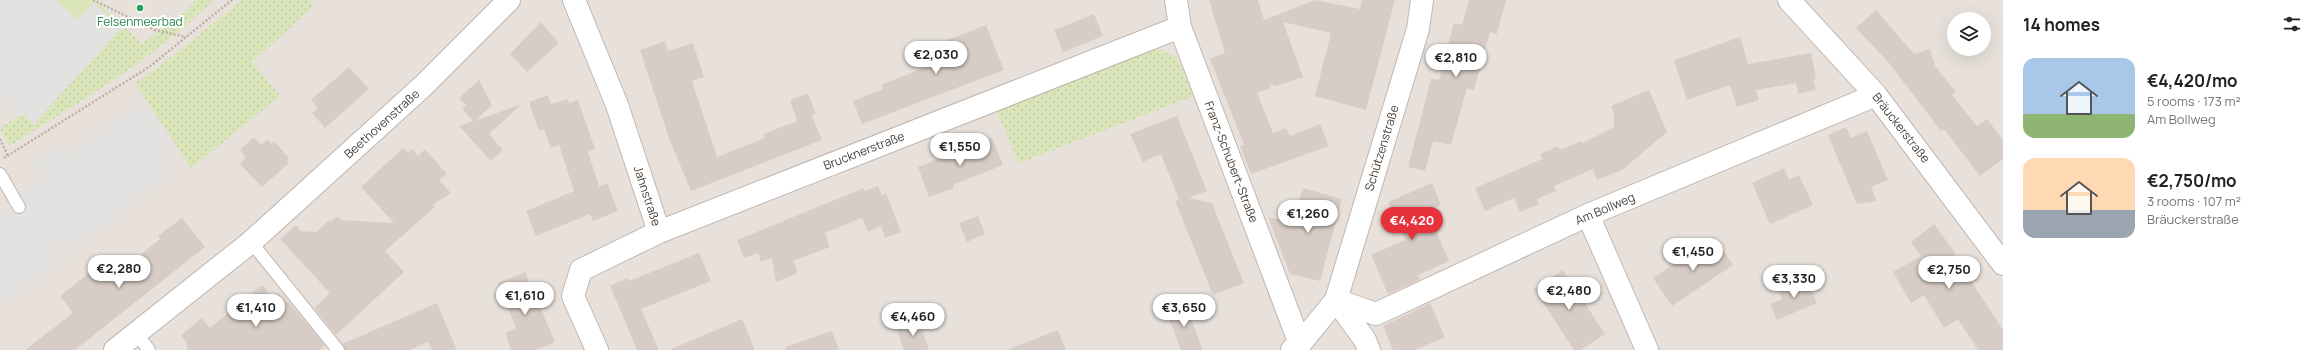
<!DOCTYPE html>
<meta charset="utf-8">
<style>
:root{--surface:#fff;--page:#f2f2f2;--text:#222;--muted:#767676;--accent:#e6323b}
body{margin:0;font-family:Manrope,sans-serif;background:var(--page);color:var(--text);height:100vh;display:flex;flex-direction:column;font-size:15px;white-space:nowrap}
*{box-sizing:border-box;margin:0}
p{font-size:13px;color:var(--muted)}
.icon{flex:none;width:22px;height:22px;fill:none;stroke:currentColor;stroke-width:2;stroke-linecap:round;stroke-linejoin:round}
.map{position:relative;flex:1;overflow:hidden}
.details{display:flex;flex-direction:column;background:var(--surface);width:320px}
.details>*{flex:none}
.controls{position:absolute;left:1947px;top:12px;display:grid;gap:8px}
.controls a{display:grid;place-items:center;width:44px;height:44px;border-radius:50%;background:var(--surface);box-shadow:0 4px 16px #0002;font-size:20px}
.price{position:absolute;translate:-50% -34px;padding:0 9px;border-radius:14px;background:#fff;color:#222;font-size:13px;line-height:26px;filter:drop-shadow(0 1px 2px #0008)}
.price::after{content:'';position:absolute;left:50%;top:24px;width:12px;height:9px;margin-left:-6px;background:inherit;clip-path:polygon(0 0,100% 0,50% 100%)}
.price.current{background:var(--accent);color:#fff}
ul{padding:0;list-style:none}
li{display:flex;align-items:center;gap:12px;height:100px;padding:0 20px}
li span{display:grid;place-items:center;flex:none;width:112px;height:80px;border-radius:12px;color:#555}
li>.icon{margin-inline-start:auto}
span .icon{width:48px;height:48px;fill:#fffc;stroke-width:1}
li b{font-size:17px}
h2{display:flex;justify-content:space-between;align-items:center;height:48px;padding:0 20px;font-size:17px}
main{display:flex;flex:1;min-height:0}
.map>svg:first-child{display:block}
.residential{fill:#e8e1db;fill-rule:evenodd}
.grass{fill:url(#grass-dots)}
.park{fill:#dae5ba}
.parking{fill:#e4e2e0}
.building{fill:#d8cdc6}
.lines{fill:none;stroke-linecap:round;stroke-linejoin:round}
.lane-casing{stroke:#c0b6b0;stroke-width:14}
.street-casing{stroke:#c0b6b0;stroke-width:24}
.path{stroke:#c0afa2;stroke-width:2.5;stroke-dasharray:2 2;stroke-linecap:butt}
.lane{stroke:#fff;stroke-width:12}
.street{stroke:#fff;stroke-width:22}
.leisure-dot{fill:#2e9e5b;stroke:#fff;stroke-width:1.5}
.labels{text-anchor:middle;stroke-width:4;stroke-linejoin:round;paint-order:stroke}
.leisure-label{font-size:12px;fill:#27864d;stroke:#fff}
.street-label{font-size:12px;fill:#49403a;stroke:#fff}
</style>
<main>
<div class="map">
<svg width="2003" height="350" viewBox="0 0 2003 350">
<defs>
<pattern id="grass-dots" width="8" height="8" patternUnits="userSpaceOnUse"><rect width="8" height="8" fill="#dae5ba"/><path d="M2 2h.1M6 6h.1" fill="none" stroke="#bdc6a1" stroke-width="1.8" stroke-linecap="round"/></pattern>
</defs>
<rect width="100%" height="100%" fill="#f5f1ed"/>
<path class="residential" d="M0,0H2003V350H0ZM1954,19H1984V49H1954Z"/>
<path class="grass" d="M196,0H213C153,60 80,102 9,146L0,128L23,114L34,124L123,26L142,44L186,11Z
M242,0H309L314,6L252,62L280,96L191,168L135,83L159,67Z
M1154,47L1176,57L1194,96L1019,163L995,108Z"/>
<path class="park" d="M56,0H95L123,26L121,28L94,3L78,20Z"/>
<path class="parking" d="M0,0H56L78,20L94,3L121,28L33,124L0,94Z
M140,101L169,136L161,157L178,167L74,250L59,242L52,248L67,256L6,304L0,300V215L11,205L1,191L13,184L20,195L44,174L30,165L55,148L67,155L121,114H132Z"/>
<path class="building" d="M1209,0H1258L1264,20L1315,0L1360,9L1362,0H1395L1366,110L1315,96L1331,33L1283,22L1303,77L1277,86L1269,83L1271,88L1257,93L1273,133L1286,128L1290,136L1320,124L1329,146L1251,174L1240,146L1244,145L1210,59L1225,53Z
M1469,0H1506L1497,34L1490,32L1474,90L1467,88L1451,145L1433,141L1425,171L1408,167L1431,79L1439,80L1454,23L1462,25Z
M1876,10L1914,54L1930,49L1935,66L1956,92L1952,95L1977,126L1987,119L2003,140V159L1980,176L1944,129L1941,131L1889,63L1856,28Z
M1094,14L1103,36L1063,52L1054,30Z
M541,22L559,43L527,72L510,54Z
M986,25L1004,70L862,124L853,101L883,89L881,85L931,65L925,49Z
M1740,37L1748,64L1811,53L1816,79L1813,80L1816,90L1798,94L1796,83L1756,90L1759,100L1737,107L1730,85L1687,100L1674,60Z
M665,41L668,51L693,43L704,77L692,81L717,157L765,138L763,134L797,121L790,100L808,93L816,114L812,116L822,140L691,191L670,141L640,50Z
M349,67L369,89L325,128L312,113L318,108L311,100Z
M479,80L492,105L475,121L522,104L489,134L503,150L491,161L459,126L473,121L462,109L466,105L459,98Z
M1649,90L1667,132L1622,170L1597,180L1593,169L1554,186L1556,191L1537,199L1539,204L1520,212L1514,198L1485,211L1475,188L1542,159L1540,154L1558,146L1560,150L1582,141L1583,143L1614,127V114L1611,106Z
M548,95L551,104L568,99L569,103L578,100L595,149L588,152L599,186L607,183L618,211L593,221L590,214L536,236L526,211L574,191L559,145L551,148L544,129L539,131L529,102Z
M1177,116L1207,191L1189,198L1212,203L1244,283L1213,295L1175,201L1179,200L1161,154L1143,162L1130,134Z
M1846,127L1851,138L1867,131L1888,180L1871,187L1877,201L1857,204L1853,195L1828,135Z
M254,137L261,145L267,139L272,144L274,141L289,158L287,160L289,163L262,187L240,164L246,158L240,150Z
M992,138L1003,165L953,185L954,188L929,197L918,167Z
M403,148L408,153L412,149L418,156L425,149L447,174L439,180L451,193L433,205L435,207L385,251L404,272L336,335L314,308L330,293L280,239L296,225L301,231L316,232L329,220L330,222L338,216L341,220L394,223L361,187Z
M1784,168L1789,180L1799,175L1813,205L1770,224L1752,183Z
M1432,183L1441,205L1427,211L1449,261L1418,275L1420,280L1388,294L1371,255L1405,240L1388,202Z
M878,186L882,196L886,193L901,232L885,238L881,226L868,232L862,218L825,233L830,247L793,261L798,273L776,282L772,258L761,262L758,253L744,258L737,240L864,188L865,191Z
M1303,188L1342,199L1320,281L1290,274L1268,217L1293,223Z
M978,216L985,234L967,242L959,223Z
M182,218L205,247L75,350H25L73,313L60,296L100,264L111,279L160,239L158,236Z
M1934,224L1956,254L1954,255L2003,330V350H1978L1958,319L1944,328L1924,295L1911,303L1893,272L1921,256L1911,242Z
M1714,237L1733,265L1672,306L1653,278Z
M699,253L711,281L641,309L659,350H637L610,286L628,278L629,281Z
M1563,270L1605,334L1581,350H1574L1534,289Z
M525,272L555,342L536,350H511L505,333L516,328L498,283Z
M1805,277L1817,303L1777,320L1770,304L1782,299L1778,289Z
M262,285L273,298L278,293L286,303L288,301L325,345L320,350H187V343L181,335L202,318L210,328Z
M437,303L457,350H432L428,342L410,350H345L342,344Z
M1185,303L1203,350H1181L1166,310Z
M1430,303L1445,337L1415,350H1393L1383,326Z
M742,319L755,350H669Z
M919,320L929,350H904L896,327Z
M1058,330L1066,350H1010L1009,349Z
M832,331L839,350H785V347Z"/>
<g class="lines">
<g class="lane-casing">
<path id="lane" d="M0,174L19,207
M251,242L338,350
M136,333L149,350"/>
</g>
<g class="street-casing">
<path id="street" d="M574,0L617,105L659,232L581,270L573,296L597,350
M1176,0L1180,27L1300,344
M1789,0L1876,95L2003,264
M1588,215L1647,350
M659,232L1180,27
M1336,300L1376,314L1588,215L1876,95
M1336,300L1365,340L1369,350
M115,350L251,242L423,86L509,0
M1292,350L1300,344L1336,300L1418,29L1422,0"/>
</g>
<path class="path" d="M93,0L155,30L186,37
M0,139L8,156
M4,158L149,67L232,0"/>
<use href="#lane" class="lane"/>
<use href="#street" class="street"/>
</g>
<circle class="leisure-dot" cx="140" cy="8" r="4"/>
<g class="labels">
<g class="leisure-label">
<text x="140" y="26">Felsenmeerbad</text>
</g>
<g class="street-label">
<text transform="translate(382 124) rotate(-42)" y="4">Beethovenstraße</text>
<text transform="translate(1901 128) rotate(52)" y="4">Bräuckerstraße</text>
<text transform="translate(1382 148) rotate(-73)" y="4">Schützenstraße</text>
<text transform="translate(864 151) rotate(-21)" y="4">Brucknerstraße</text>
<text transform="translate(1231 162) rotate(69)" y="4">Franz-Schubert-Straße</text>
<text transform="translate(647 196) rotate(72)" y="4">Jahnstraße</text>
<text transform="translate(1605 209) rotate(-23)" y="4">Am Bollweg</text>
</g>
</g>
</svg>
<div class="controls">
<a><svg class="icon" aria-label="layers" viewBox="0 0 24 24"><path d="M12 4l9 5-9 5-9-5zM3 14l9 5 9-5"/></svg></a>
</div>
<b class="price" style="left:936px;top:75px">€2,030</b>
<b class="price" style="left:1456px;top:78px">€2,810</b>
<b class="price" style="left:960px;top:167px">€1,550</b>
<b class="price" style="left:1308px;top:234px">€1,260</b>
<b class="price current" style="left:1412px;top:241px">€4,420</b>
<b class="price" style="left:1693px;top:272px">€1,450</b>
<b class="price" style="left:119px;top:289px">€2,280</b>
<b class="price" style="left:1949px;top:290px">€2,750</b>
<b class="price" style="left:1794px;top:299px">€3,330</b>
<b class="price" style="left:1569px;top:311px">€2,480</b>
<b class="price" style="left:525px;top:316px">€1,610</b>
<b class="price" style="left:256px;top:328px">€1,410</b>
<b class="price" style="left:1184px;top:328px">€3,650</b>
<b class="price" style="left:913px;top:337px">€4,460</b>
</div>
<section class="details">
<h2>14 homes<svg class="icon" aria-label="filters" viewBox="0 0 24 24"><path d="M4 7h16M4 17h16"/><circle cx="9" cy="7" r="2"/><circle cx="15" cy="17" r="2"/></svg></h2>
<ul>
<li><span style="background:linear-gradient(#a9c7e8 70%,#8fb573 0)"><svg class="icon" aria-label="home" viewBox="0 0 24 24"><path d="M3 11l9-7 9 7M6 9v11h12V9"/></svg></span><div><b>€4,420/mo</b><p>5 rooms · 173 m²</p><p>Am Bollweg</p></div></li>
<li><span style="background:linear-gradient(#ffd9b3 65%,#9aa5b1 0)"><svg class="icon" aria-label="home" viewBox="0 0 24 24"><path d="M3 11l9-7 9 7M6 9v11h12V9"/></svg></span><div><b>€2,750/mo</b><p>3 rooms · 107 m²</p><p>Bräuckerstraße</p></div></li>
</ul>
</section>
</main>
